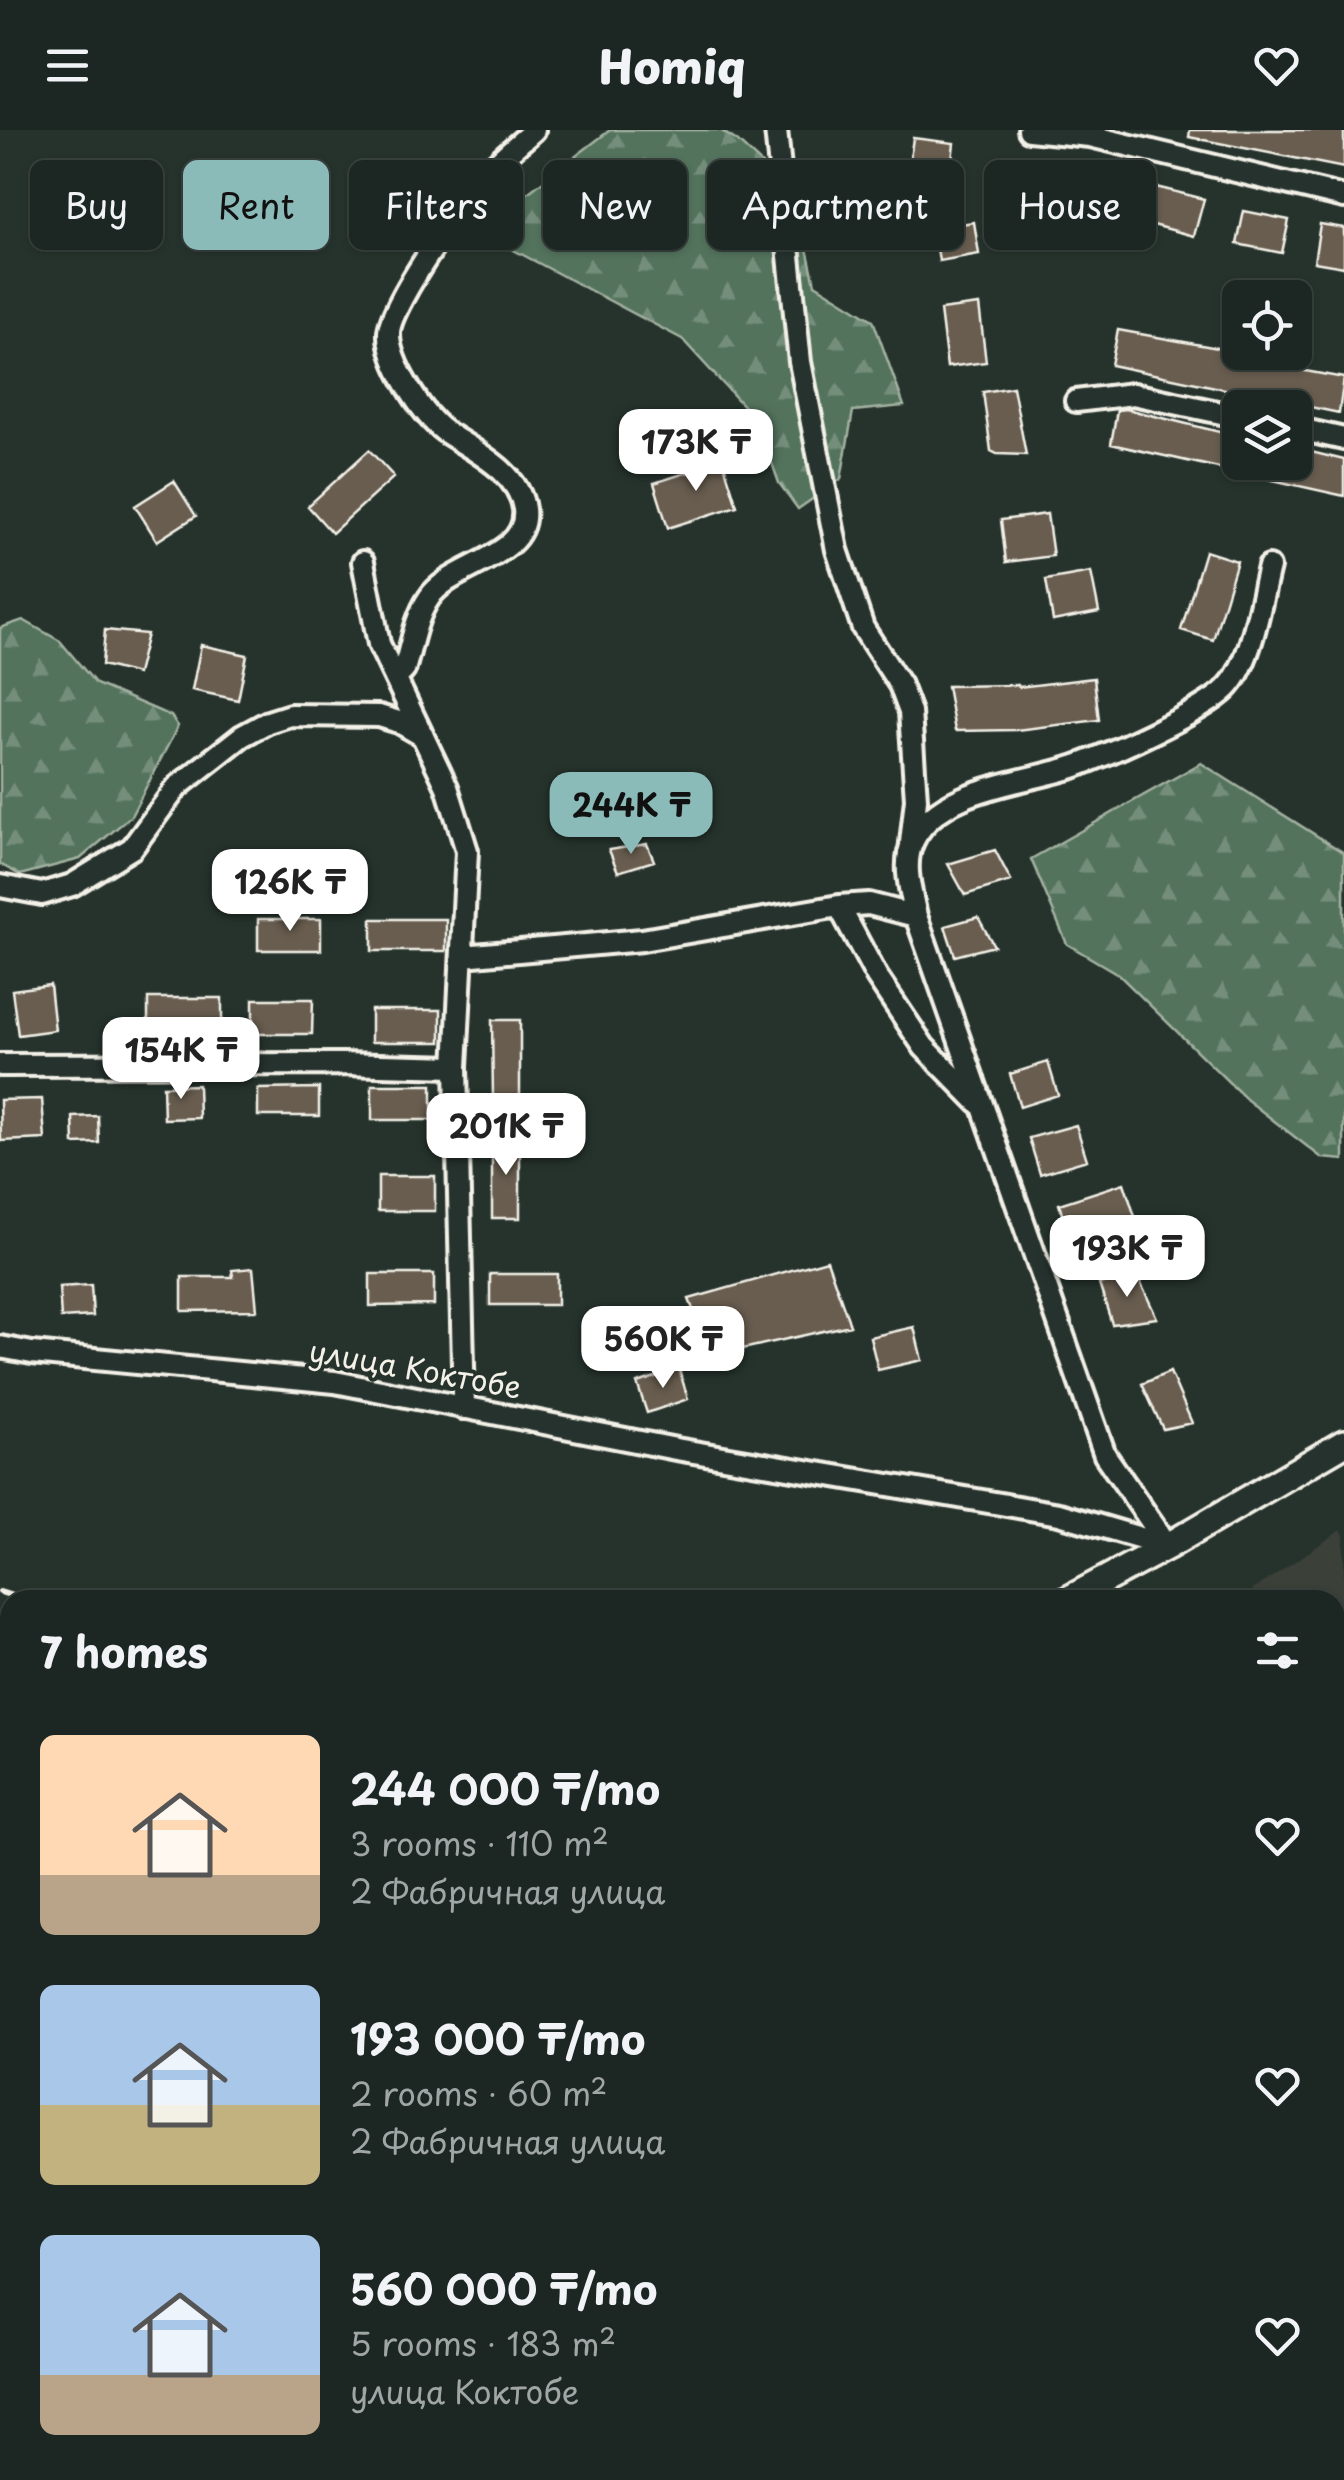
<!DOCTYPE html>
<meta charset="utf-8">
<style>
:root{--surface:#1c2622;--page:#29322f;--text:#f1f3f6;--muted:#a0a5a5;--line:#3a4340;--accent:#8bbbb9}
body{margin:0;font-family:"Playpen Sans",sans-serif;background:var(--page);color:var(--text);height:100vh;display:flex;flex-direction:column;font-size:38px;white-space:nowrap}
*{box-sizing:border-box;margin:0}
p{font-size:32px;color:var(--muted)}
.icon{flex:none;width:55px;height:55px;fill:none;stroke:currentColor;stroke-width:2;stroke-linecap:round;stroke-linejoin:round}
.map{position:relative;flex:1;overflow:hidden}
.details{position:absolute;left:0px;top:1460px;width:1345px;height:890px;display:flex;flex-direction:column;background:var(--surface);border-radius:30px 30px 0 0;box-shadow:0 2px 8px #0004,0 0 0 2px var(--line)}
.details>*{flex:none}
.hud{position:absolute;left:30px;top:30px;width:1285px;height:90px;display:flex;gap:20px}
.fabs{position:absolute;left:1222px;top:150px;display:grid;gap:20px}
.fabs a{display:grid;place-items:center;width:90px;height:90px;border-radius:15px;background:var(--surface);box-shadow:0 2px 8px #0004,0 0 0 2px var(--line);font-size:50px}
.price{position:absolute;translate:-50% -85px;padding:0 22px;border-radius:20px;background:#fff;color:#222;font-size:32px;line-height:65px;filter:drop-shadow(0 2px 5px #0008)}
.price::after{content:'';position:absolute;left:50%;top:60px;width:30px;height:22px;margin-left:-15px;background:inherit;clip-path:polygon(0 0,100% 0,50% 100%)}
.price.active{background:var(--accent);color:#111}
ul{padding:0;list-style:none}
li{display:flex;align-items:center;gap:30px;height:250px;padding:0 40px}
li span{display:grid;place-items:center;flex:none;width:280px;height:200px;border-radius:15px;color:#555}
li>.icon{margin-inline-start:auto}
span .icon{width:120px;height:120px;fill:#fffc;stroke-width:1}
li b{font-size:42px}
h2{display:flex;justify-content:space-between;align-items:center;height:120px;padding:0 40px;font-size:42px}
.pill{padding:0 35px;border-radius:15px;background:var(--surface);box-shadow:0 2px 8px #0004,0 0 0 2px var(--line);font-size:35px;line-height:90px}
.pill.active{background:var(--accent);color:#111}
header{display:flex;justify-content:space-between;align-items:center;height:130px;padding:0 40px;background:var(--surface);font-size:45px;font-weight:800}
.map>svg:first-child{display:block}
.built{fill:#3a4038}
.grass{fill:url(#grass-tufts);stroke:#a4b2a2;stroke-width:2.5}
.forest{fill:url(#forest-firs);stroke:#a4b2a2;stroke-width:2.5}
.building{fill:#675d50;stroke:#f4f1e8;stroke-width:2.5}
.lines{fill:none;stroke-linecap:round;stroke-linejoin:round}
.minor-casing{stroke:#f4f1e8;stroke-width:28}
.tertiary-casing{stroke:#f4f1e8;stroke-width:32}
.minor{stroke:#26332d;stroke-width:20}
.tertiary{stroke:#26332d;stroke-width:25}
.rail{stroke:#f4f1e8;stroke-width:6}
.labels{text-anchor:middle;stroke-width:8;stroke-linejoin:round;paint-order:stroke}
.street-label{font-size:30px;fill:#f4f1e8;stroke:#26332d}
</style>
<header><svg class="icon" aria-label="menu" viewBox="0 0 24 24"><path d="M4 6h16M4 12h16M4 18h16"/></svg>Homiq<svg class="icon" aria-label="heart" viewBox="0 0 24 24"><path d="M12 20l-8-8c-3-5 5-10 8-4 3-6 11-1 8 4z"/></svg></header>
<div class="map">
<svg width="1344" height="2350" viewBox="0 0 1344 2350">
<defs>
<pattern id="grass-tufts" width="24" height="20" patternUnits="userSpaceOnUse" patternTransform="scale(2.5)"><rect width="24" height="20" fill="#53735d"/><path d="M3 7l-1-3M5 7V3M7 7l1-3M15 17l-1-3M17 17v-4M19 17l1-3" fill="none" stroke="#758e7c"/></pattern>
<pattern id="forest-firs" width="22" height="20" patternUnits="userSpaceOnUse" patternTransform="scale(2.5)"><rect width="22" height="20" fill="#53735d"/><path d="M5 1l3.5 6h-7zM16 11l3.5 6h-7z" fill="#758e7c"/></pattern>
</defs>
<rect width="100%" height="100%" fill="#26332d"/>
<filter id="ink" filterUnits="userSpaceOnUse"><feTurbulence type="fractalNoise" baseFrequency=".01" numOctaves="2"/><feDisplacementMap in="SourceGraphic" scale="20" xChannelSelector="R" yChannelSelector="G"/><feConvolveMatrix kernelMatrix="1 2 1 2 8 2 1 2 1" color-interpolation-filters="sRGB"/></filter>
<g filter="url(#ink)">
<path class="built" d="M1341,1400L1344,1405V1640L1335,1644V1470H1238Z"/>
<path class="grass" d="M1335,2049L1344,2052V2350H916L918,2340H1335Z"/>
<path class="forest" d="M610,0H720L737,11L795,65L815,154L873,190L904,276L853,281L841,349L798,379L779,353L757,291L682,209L506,116L521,68Z
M23,490L60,511L96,554L171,586L178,596L131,686L80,729L20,745L0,734V498Z
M1201,633L1344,723V1030L1322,1028L1246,969L1118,844L1067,814L1031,729Z"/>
<path class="building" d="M1190,0H1344V38L1189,7Z
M913,8L954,13L950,48L908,43Z
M1074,36L1109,45L1097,91L1062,82Z
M1156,57L1204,69L1194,106L1146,93Z
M1244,81L1289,90L1282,123L1237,114Z
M974,92L979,124L939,131L934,98Z
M1320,94L1344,98V137L1314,132Z
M979,175L986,232L947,237L940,180Z
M1118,200L1268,227L1267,234L1344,248L1339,283L1111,235Z
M1013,257L1026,325L997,324L991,321L983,262Z
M1126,279L1240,307V332H1295V318L1344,330V366L1111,314L1117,280Z
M369,320L394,347L332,403L308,376Z
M723,331L737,376L668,398L654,353Z
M174,351L196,386L157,411L135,376Z
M1047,384L1053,426L1006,432L1001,390Z
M1205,421L1237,431L1213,510L1181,500Z
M1091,442L1099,482L1053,491L1046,450Z
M105,500L147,504L137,544L102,535Z
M201,515L247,525L238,570L192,560Z
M1094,548L1099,590L1016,600L955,601L947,556L1018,555L1019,557Z
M647,714L654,731L618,742L609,720Z
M995,720L1011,751L965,765L948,734Z
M978,787L994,816L955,826L945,796Z
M258,789H321V820H258Z
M372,789H446V821H372Z
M50,855L55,900L18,905L12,860Z
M148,868H222V900L148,901Z
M253,869H313L312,904H253Z
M371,880H441V912H371Z
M492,890H520V970H493Z
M1048,932L1058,965L1020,977L1010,944Z
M198,955L199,988L164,989L163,956Z
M372,955H432V990H372Z
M319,958V986H258V959Z
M42,969L45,1009L1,1011L0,970Z
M98,986L99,1013L74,1014L73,987Z
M1076,995L1087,1030L1040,1044L1029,1008Z
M492,1009H520V1088H492Z
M378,1046H435V1081H378Z
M1124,1053L1140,1102L1074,1123L1059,1074Z
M827,1130L850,1195L711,1226L689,1169Z
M253,1138L257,1180L182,1181V1147H233L232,1140Z
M1136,1143L1157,1188L1112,1194L1099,1154Z
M370,1144H434V1175L370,1176Z
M490,1144H557V1175H490Z
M91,1155L93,1186L61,1188L59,1157Z
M914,1197L922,1230L878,1240L870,1207Z
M679,1239L688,1269L647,1283L637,1253Z
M1170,1242L1192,1293L1163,1299L1142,1254Z"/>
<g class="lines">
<g class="minor-casing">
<path id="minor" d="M776,0L800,232L837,420L863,498L900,555L910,582L916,669L911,713
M1029,0L1090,6L1344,67
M1076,271L1133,264L1240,287
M1295,298L1344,309
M363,432L379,514L447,657L467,721L456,937L464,1278
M397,547L404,540C411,518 415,488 429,468C451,434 530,428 524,379C519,341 472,320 444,301C422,284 388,232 389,203C389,174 472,59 494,36C507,23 521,12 534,0
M0,756L42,764L72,755L132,718L177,657L242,606L268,592L290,585L379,586L399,592L423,606
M839,776L877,847L924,917L978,972
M916,786C911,762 902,734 913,711C938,657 1027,653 1076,636C1109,624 1203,582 1226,559C1252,534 1260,472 1269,437
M463,826L642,810L839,776L869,774L916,786L1105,1325L1168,1416
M0,935L342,934L456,937
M0,1217L32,1223L335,1252L676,1319L1059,1384L1168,1416
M0,1544L10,1547
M0,2119L10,2118
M184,2350L205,2340
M315,2350L316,2340"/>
</g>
<g class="tertiary-casing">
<path id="tertiary" d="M1067,1470L1168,1416L1344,1313
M615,2350L616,2340"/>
</g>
<use href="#minor" class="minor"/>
<use href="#tertiary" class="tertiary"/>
<path class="rail" d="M0,1462L25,1470
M1335,1888L1344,1891"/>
</g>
</g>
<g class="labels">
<g class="street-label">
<text transform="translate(415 1240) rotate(10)" y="10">улица Коктобе</text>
</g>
</g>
</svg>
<div class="fabs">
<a><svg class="icon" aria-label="locate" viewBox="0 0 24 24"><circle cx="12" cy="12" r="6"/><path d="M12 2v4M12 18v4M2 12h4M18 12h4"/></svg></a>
<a><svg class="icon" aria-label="layers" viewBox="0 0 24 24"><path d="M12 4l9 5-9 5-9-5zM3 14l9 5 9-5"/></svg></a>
</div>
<b class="price" style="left:696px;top:364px">173K ₸</b>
<b class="price active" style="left:631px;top:727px">244K ₸</b>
<b class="price" style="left:290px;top:804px">126K ₸</b>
<b class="price" style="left:181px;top:972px">154K ₸</b>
<b class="price" style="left:506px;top:1048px">201K ₸</b>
<b class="price" style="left:1127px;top:1170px">193K ₸</b>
<b class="price" style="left:663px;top:1261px">560K ₸</b>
<div class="hud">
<a class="pill">Buy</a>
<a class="pill active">Rent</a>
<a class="pill">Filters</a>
<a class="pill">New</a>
<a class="pill">Apartment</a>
<a class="pill">House</a>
</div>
<section class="details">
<h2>7 homes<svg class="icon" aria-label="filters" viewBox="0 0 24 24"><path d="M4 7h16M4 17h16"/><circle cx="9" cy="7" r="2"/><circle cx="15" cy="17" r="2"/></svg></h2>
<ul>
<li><span style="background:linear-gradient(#ffd9b3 70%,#b9a48a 0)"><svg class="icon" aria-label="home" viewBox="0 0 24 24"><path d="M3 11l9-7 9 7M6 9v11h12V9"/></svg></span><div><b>244 000 ₸/mo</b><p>3 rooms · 110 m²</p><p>2 Фабричная улица</p></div><svg class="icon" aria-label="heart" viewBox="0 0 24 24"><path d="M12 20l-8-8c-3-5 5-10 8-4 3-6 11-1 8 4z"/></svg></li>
<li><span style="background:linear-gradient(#a9c7e8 60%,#c2b280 0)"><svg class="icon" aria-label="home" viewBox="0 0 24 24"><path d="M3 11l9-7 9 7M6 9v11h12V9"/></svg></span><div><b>193 000 ₸/mo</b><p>2 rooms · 60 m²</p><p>2 Фабричная улица</p></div><svg class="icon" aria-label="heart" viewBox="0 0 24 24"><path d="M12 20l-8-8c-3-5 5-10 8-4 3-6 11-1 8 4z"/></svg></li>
<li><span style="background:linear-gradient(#a9c7e8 70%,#b9a48a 0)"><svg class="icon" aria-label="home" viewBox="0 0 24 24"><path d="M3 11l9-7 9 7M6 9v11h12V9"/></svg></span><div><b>560 000 ₸/mo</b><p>5 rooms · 183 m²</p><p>улица Коктобе</p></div><svg class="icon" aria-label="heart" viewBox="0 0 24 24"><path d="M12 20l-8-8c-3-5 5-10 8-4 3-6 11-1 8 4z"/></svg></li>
</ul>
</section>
</div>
